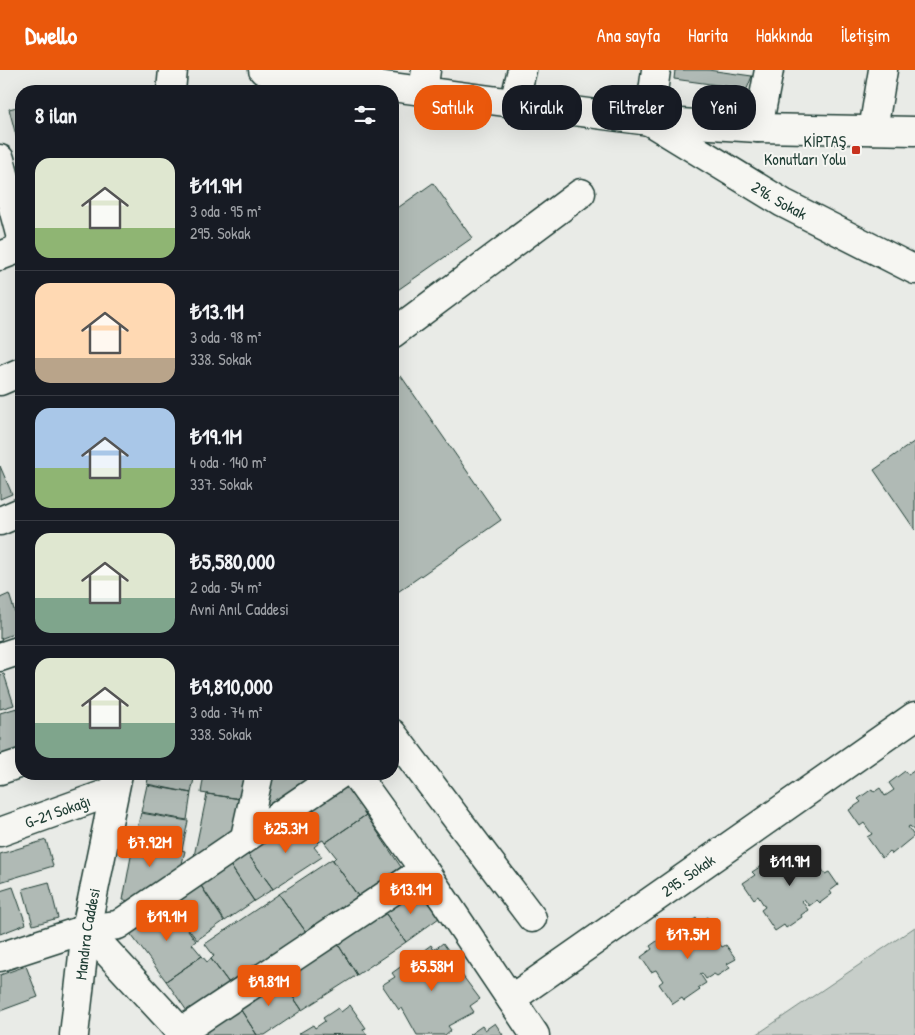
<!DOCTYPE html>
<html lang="tr">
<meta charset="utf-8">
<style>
:root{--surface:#171b24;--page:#20242c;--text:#f1f3f6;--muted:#9ea1a6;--line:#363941;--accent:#ea580c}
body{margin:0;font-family:"Patrick Hand",sans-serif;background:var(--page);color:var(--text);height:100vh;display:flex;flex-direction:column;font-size:19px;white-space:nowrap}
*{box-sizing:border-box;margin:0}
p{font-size:16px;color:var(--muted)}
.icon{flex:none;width:28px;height:28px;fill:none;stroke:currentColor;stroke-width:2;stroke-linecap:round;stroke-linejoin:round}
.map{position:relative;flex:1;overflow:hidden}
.side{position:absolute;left:15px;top:15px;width:384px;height:695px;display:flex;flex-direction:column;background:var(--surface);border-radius:20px;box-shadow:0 5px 20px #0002}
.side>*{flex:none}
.top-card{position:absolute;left:414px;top:15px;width:426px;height:45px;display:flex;gap:10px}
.price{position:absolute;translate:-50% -42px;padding:0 11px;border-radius:5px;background:var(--accent);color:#fff;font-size:16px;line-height:32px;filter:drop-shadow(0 1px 2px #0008)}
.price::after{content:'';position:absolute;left:50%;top:30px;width:15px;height:11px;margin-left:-8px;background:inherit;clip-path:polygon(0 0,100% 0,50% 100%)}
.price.on{background:#222;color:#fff}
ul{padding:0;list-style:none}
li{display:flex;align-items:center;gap:15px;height:125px;padding:0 20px}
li+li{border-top:1px solid var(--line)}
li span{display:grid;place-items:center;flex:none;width:140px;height:100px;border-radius:15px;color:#555}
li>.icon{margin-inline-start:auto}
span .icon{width:60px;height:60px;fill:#fffc;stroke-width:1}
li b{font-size:21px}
h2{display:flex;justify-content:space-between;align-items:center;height:60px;padding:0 20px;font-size:21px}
.tag{padding:0 18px;border-radius:20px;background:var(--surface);box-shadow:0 5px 20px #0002;font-size:18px;line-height:45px}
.tag.on{background:var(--accent);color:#fff}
header{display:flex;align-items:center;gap:30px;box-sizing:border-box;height:70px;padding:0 25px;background:var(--accent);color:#fff}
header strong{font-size:24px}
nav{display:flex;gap:28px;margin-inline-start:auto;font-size:18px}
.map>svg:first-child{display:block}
.green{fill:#c7cec9;stroke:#73867e}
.building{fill:#b0bab5;stroke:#1f3d34}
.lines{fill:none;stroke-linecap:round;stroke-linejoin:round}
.minor-casing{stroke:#1f3d34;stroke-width:31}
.major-casing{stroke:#1f3d34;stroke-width:31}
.minor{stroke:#f6f6f2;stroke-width:28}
.major{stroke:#f6f6f2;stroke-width:28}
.poi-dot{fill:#c8321e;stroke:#f6f6f2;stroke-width:2}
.labels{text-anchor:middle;stroke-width:4;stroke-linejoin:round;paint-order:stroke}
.poi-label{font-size:16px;fill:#1f3d34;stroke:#f6f6f2;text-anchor:end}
.street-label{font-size:16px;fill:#1f3d34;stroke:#f6f6f2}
</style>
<header>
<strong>Dwello</strong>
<nav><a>Ana sayfa</a><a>Harita</a><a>Hakkında</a><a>İletişim</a></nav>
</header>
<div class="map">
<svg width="915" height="965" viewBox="0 0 915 965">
<rect width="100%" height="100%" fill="#e9ebe7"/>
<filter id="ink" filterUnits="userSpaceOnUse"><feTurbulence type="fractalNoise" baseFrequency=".02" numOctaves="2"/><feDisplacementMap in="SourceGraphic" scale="10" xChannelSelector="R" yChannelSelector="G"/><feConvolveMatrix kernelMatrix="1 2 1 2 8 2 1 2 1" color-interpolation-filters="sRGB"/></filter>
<g filter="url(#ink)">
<path class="green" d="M915,857V965H756Z"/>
<path class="building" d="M675,0H708L752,6L747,19L674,9Z
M21,36V72L18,73L9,39Z
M433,113L472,168L392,224V142Z
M401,306L501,450L392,526V312Z
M915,371V460L874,400Z
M0,396L12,424L0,429Z
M9,524L21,561L0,569V528Z
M4,604L14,635L0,639V605Z
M17,638L21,651V679L0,687V643Z
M915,700V762L910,756L908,757L914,766L892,784L890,781L882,788L867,767L872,764L864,753L860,756L849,740L861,732L858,729L872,719L874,722L880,718L885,726L894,720L889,713L905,701L908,705Z
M149,704H195L191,723L147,714Z
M204,704H229L245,707L241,729L201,723Z
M269,704H324L269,741L263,732Z
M147,715L191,723L187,750L141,742Z
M345,715L366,745L325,773L323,770L319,772L300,748Z
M207,724L241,729L233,764L197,788L194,786Z
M141,743L188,751L182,780L134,770Z
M366,745L401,797L358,826L333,790L336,787L325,773Z
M299,748L319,773L314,777L322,787L273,819L247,783Z
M46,770L53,796L0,812V784Z
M134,770L185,781L181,798L132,831L123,830Z
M809,774L817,785L814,787L825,804L829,802L838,815L830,821L832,824L820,833L817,830L809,836L804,829L802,831L808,840L801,845L802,847L786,858L784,855L775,861L761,840L765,837L758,826L754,829L743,813L755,805L752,802L766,793L768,796L774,792L779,799L787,793L782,786L799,775L802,779Z
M247,783L273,819L254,831L230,795Z
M332,789L358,826L306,862L279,824Z
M230,795L254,831L225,851L200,814Z
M49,812L58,848L33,855L23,819Z
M199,813L224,851L197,870L169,834Z
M13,817L26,854L0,864V821Z
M417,818L439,848L406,872L383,840Z
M279,824L306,862L229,913L211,889L214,886L205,874Z
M169,834L196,871L192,874L202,886L166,911L129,862Z
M383,840L406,872L357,905L336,871Z
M707,847L715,858L711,861L722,877L726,875L736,889L727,894L730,898L717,906L714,904L706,909L702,903L700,904L706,913L698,918L700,920L684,931L682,928L673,934L659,914L663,911L656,900L651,902L641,887L652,879L650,876L664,866L666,869L672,865L677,873L685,867L680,860L696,848L699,852Z
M336,871L357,905L302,940L279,906Z
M443,873L459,895L456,897L480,929L470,936L474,942L448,956L451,960L445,965H417L402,938L399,940L382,915L395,907L392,903L406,893L408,897L418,890L416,886L431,875L434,880Z
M202,886L207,892L211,889L229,913L187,941L166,911Z
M26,896L38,927L0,941V905Z
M279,907L302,940L265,965H257L237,934Z
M237,934L257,965H207L202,959Z
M350,935L366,958L363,959L367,965L298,964L313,955L315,958L325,951L323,948L338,938L341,942Z
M495,953L503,965H469L482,956L485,960Z"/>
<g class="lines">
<g class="minor-casing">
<g id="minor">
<path id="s1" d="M656,0L649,51L783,133L915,200"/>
<path d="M171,21L173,0"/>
<path d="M423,22L426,0"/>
<path d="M514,33L522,0"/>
<path d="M758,58L769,0"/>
<path d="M873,60L883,0"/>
<path d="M0,89L21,168"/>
<path d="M0,186L21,178"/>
<path d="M392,264L581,123"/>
<path d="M0,311L21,302"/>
<path d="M0,451L21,442"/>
<path d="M0,587L21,580"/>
<path d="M392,663L532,848"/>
<path d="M0,700L21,693"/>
<path d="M355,704L424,800L535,965"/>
<path id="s2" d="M0,762L114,721"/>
<path d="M245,767L259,704"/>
<path d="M86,859L184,965"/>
<path d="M0,887L86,859L118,855L340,704"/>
<path id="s3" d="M511,929L915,646"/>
<path d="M181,962L424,800"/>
<path id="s4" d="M74,965L86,859L118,704"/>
</g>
</g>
<g class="major-casing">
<path id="major" d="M263,0L649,51L758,58L915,61"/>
</g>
<use href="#minor" class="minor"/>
<use href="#major" class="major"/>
</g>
</g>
<rect class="poi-dot" x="851" y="75" width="10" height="10" rx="2.5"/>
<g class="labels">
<g class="poi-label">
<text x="846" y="77">KİPTAŞ<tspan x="846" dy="18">Konutları Yolu</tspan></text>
</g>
<g class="street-label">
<text dy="6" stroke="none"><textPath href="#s1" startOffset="204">296. Sokak</textPath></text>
<text dy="6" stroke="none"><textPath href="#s2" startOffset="61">G-21 Sokağı</textPath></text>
<text dy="6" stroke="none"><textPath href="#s3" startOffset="216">295. Sokak</textPath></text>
<text dy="6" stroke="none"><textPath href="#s4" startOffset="102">Mandıra Caddesi</textPath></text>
</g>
</g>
</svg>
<b class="price" style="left:286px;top:784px">₺25.3M</b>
<b class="price" style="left:150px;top:798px">₺7.92M</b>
<b class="price on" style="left:790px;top:817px">₺11.9M</b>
<b class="price" style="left:411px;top:845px">₺13.1M</b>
<b class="price" style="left:167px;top:872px">₺19.1M</b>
<b class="price" style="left:688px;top:890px">₺17.5M</b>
<b class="price" style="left:432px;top:922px">₺5.58M</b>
<b class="price" style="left:269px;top:937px">₺9.81M</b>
<div class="top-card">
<a class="tag on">Satılık</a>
<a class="tag">Kiralık</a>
<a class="tag">Filtreler</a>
<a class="tag">Yeni</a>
</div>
<section class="side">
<h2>8 ilan<svg class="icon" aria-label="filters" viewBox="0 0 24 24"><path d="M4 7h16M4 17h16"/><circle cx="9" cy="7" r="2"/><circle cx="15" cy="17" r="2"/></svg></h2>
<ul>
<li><span style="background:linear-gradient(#dfe7d0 70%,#8fb573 0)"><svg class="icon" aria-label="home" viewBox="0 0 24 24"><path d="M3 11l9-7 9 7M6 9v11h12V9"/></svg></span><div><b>₺11.9M</b><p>3 oda · 95 m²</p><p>295. Sokak</p></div></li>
<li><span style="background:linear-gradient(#ffd9b3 75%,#b9a48a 0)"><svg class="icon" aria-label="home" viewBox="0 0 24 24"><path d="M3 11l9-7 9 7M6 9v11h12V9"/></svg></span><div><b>₺13.1M</b><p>3 oda · 98 m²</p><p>338. Sokak</p></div></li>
<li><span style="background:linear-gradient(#a9c7e8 60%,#8fb573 0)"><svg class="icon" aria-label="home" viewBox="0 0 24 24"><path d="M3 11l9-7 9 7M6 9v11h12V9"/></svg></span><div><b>₺19.1M</b><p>4 oda · 140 m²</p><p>337. Sokak</p></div></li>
<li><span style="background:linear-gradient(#dfe7d0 65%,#7fa58c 0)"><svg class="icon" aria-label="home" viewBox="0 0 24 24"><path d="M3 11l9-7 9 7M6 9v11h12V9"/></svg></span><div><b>₺5,580,000</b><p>2 oda · 54 m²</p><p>Avni Anıl Caddesi</p></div></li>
<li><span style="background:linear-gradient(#dfe7d0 65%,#7fa58c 0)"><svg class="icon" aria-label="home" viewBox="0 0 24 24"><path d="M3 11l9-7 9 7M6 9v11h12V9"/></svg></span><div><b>₺9,810,000</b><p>3 oda · 74 m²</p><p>338. Sokak</p></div></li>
</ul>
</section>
</div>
